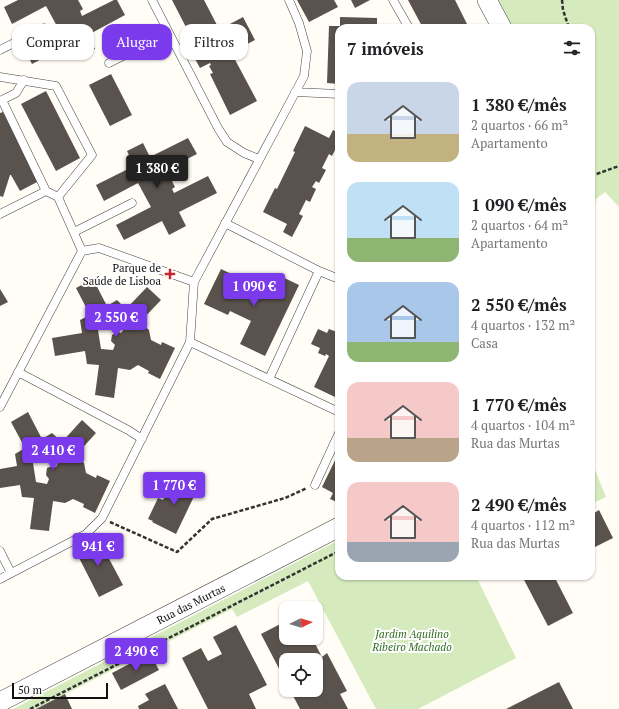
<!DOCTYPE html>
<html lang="pt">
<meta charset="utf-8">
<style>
:root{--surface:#fff;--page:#f2f2f2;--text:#202124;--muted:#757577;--accent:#7c3aed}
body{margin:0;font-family:"PT Serif",serif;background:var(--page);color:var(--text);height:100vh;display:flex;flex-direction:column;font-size:15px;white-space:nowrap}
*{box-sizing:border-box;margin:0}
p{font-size:13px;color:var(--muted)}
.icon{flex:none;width:22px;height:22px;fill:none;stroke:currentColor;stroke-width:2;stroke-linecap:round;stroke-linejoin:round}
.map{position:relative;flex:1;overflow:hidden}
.sheet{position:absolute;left:335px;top:24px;width:260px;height:556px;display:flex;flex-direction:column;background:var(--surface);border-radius:12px;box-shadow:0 1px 3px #0004}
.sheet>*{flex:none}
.hud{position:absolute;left:12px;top:24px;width:263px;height:36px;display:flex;gap:8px}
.needle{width:26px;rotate:85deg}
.tools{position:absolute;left:279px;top:601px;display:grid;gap:8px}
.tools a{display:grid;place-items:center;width:44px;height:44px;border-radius:8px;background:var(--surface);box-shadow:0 1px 3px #0004;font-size:20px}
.scale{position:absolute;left:12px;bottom:10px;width:96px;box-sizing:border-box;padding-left:4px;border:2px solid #111;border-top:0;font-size:11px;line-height:14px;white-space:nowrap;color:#111;-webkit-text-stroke:3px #fff;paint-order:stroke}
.price{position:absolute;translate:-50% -34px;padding:0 9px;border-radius:4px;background:var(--accent);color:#fff;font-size:13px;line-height:26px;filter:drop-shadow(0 1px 2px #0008)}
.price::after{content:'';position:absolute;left:50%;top:24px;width:12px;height:9px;margin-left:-6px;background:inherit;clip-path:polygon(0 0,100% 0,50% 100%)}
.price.selected{background:#222;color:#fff}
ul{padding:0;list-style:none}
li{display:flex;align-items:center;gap:12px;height:100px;padding:0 12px}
li span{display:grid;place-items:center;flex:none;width:112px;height:80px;border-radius:12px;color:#555}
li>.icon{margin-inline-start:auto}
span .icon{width:48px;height:48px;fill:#fffc;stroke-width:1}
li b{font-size:17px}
h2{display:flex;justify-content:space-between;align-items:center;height:48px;padding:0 12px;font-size:17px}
.tag{padding:0 14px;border-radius:12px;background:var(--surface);box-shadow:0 1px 3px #0004;font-size:14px;line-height:36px}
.tag.selected{background:var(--accent);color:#fff}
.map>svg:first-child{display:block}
.green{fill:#d5ebbd}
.building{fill:#5a524d;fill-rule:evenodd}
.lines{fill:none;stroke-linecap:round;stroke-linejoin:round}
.service-casing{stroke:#444;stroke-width:9}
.tertiary-casing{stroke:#444;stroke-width:20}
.path{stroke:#333;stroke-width:2.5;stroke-dasharray:4 2;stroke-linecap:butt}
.service{stroke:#fff;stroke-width:8}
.tertiary{stroke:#fff;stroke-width:19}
.poi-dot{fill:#c4262e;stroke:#fff;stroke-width:1.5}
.labels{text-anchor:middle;stroke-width:4;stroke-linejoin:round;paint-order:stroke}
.poi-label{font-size:11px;fill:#111;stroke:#fff;text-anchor:end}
.street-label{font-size:11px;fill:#111;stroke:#fff}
.park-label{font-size:11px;font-style:italic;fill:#2f6b1f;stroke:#fff}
</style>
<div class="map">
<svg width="619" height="709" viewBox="0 0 619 709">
<rect width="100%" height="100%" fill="#fffdf5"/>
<path class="green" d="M498,0H619V207L605,192L596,199L591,235V28H513Z
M591,460L606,497L591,504Z
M339,540V576H476L516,658L418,709H376L308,581L237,617L232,609L36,709H13Z"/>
<path class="building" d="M18,0H78L83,9L80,11L82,16L114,0H117L125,15L88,35L95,49L77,58L70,44L32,64L23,46L58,28L46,6L12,24L4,7Z
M172,0H204L218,27L216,28L217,31L243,17L255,40L230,53L231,55L232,54L257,101L230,115L210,74L213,73L209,66L211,65L210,63L200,68L188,46L199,40L197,37L195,38L192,32L189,33Z
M297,0H334L338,7L309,22Z
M351,0H370L355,8Z
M408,0H455L469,28H423Z
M340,17L377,18V28H339V84L327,83L329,26H340Z
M111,74L132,115L110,126L89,85Z
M46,91L80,158L56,171L21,104Z
M3,112L39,181L20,191L11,175H10L3,197L0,196V113Z
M305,126L329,138L333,130L339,133V142L332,156L329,154L322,168L326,170L319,183L316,181L312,187L316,189L310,202L306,200L299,214L303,216L292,237L283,232L287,224L263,212L275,188L277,189L295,152L293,151Z
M188,138L197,154L163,171L165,176L169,175L175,187L172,189L174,193L208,176L217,193L179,212L186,226L169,235L162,221L124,240L116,225L151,207L138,183L104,201L96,185L134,166L127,151L143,143L150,157Z
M221,269L244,280L242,286L263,296L274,273L299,285L265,356L240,344L251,321L230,311L228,315L204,304Z
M93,279L107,306L117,300L126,309L147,287L161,300L140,322L149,330L151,340L161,345L162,342L175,348L160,379L148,373L149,371L138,365L130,370L118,368L114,398L95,395L99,365L87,364L85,351L55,356L52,338L82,333L80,320L90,315L76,288ZM115,321L124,329L121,333L118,332L112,335L111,341L115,345L113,350L101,349L98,330Z
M0,289L8,302L0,306Z
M318,329L327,333L329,329L337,332L335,334L339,336V388L335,397L314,387L329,356L326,354L325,356L318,353L320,348L311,344Z
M28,412L42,439L52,433L62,442L82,420L96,433L76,455L84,463L86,473L96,478L97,475L110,481L95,513L83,507L84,504L73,499L65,503L53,501L49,531L30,529L34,498L22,497L20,485L0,488V469L17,466L15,454L25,448L11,422ZM49,455L58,463L56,467L52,466L47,468L46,475L49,479L47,484L36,482L33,463Z
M339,452V503L330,499L333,493L322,487Z
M175,477L198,488L176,534L152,522L153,521L148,519L158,498L163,500Z
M599,510L613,538L591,549V515Z
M97,536L123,585L99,597L74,548Z
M522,576H554L573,613L548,626Z
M286,621V638H312L322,657L327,653L347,691L340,694L348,709H300L290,690H316V660H286V682L261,634Z
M236,625L267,685L249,694L256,709H208L182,658L201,648L208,661L222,654L213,637Z
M150,653L159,670L121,690L112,673Z
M559,682L573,709H506Z
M165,684L178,709H139L138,706L149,700L145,694Z
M65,694L72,709H36Z"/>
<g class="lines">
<g class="service-casing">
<path id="service" d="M152,0L218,128L227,142L244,153L259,159
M393,0L409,28
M0,50L44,28
M109,63L169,33
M0,77L56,86L92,155L58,197L82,251L0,407
M295,92L339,94
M2,100L46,191
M0,101L16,93L24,80
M0,214L46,191L58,197
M225,223L319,271L269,379
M74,232L132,203
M82,251L99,248L194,282
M319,271L339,279
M190,342L339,412
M18,372L128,430L142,439
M315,485L339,433
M0,551L11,573
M0,579L86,534L102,518L190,342L194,282L304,76L307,51L299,23L289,0"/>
</g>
<g class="tertiary-casing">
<path id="tertiary" d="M487,0L502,28
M0,702L339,527"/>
</g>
<path class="path" d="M562,0L563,10L569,28
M591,176L619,166
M110,522L177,552L212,519L285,498L307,488
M30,709L339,551"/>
<use href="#service" class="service"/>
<use href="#tertiary" class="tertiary"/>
</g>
<path class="poi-dot" d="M168 268h4v4h4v4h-4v4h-4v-4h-4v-4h4z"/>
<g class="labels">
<g class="poi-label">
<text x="161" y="272">Parque de<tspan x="161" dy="13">Saúde de Lisboa</tspan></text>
</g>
<g class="street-label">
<text transform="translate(191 604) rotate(-27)" y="4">Rua das Murtas</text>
</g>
<g class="park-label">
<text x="412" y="638">Jardim Aquilino<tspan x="412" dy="13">Ribeiro Machado</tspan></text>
</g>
</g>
</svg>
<div class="tools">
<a><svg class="needle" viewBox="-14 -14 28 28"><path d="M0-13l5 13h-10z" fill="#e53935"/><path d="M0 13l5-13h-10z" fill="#757577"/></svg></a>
<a><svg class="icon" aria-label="locate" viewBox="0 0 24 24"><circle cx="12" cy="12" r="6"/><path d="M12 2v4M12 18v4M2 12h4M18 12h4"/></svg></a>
</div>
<div class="scale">50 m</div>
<b class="price selected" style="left:157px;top:189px">1 380 €</b>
<b class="price" style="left:254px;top:307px">1 090 €</b>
<b class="price" style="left:116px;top:338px">2 550 €</b>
<b class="price" style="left:53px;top:471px">2 410 €</b>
<b class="price" style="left:174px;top:506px">1 770 €</b>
<b class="price" style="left:98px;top:567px">941 €</b>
<b class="price" style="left:136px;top:672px">2 490 €</b>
<div class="hud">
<a class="tag">Comprar</a>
<a class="tag selected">Alugar</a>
<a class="tag">Filtros</a>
</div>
<section class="sheet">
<h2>7 imóveis<svg class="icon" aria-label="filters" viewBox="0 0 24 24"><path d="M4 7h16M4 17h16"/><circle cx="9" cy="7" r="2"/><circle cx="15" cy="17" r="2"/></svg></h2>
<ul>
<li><span style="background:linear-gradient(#c9d6e8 65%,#c2b280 0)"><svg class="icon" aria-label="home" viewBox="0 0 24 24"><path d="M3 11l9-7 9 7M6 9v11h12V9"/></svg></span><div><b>1 380 €/mês</b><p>2 quartos · 66 m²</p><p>Apartamento</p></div></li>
<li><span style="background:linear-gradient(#bfe0f5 70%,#8fb573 0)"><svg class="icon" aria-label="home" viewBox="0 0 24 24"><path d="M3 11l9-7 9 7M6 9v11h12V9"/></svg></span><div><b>1 090 €/mês</b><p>2 quartos · 64 m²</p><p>Apartamento</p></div></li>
<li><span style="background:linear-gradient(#a9c7e8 75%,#8fb573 0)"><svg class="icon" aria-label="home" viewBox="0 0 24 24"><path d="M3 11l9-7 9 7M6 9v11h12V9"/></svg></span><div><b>2 550 €/mês</b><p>4 quartos · 132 m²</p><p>Casa</p></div></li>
<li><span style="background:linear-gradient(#f6c9c9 70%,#b9a48a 0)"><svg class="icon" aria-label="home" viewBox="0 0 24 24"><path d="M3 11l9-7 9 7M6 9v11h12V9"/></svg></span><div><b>1 770 €/mês</b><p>4 quartos · 104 m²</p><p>Rua das Murtas</p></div></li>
<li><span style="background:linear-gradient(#f6c9c9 75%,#9aa5b1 0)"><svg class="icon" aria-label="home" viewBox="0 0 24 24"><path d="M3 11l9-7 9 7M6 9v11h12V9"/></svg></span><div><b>2 490 €/mês</b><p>4 quartos · 112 m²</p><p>Rua das Murtas</p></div></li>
</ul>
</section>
</div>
